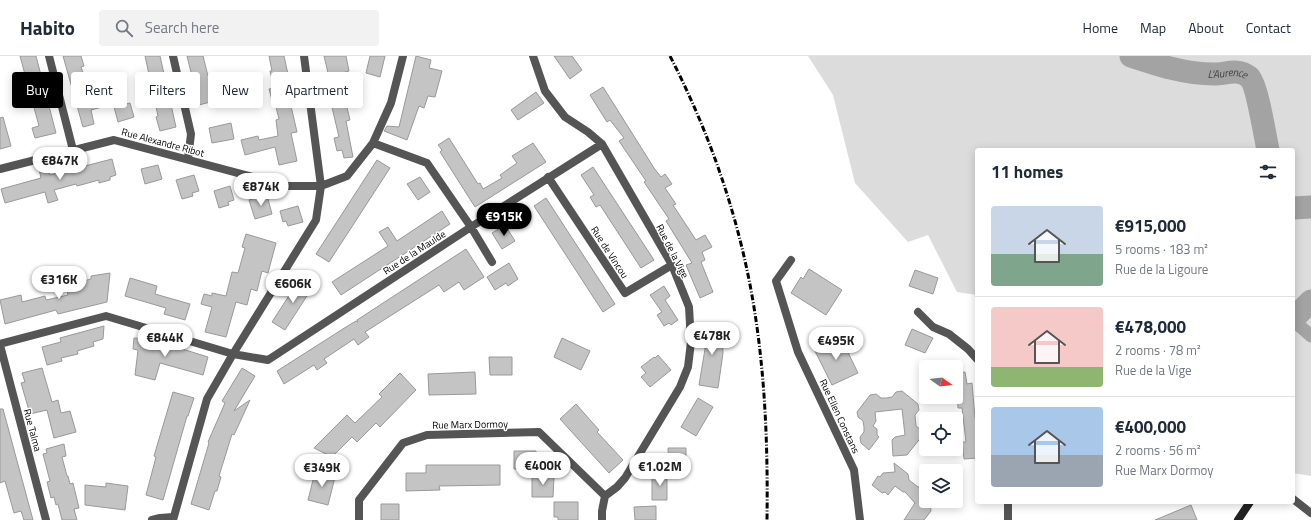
<!DOCTYPE html>
<meta charset="utf-8">
<style>
:root{--surface:#fff;--page:#f2f2f3;--text:#1f2937;--muted:#747a83;--line:#e0e1e3;--accent:#000}
body{margin:0;font-family:"Titillium Web",sans-serif;background:var(--page);color:var(--text);height:100vh;display:flex;flex-direction:column;font-size:15px;white-space:nowrap}
*{box-sizing:border-box;margin:0}
p{font-size:13px;color:var(--muted)}
.icon{flex:none;width:22px;height:22px;fill:none;stroke:currentColor;stroke-width:2;stroke-linecap:round;stroke-linejoin:round}
.map{position:relative;flex:1;overflow:hidden}
.details{position:absolute;left:975px;top:92px;width:320px;height:356px;display:flex;flex-direction:column;background:var(--surface);border-radius:4px;box-shadow:0 2px 10px #0003}
.details>*{flex:none}
.hud{position:absolute;left:12px;top:16px;width:380px;height:36px;display:flex;gap:8px}
.needle{width:26px;rotate:104deg}
.controls{position:absolute;left:919px;top:304px;display:grid;gap:8px}
.controls a{display:grid;place-items:center;width:44px;height:44px;border-radius:4px;background:var(--surface);box-shadow:0 2px 10px #0003;font-size:20px}
.price{position:absolute;translate:-50% -34px;padding:0 9px;border-radius:14px;background:#fff;color:#222;font-size:13px;line-height:26px;filter:drop-shadow(0 1px 2px #0008)}
.price::after{content:'';position:absolute;left:50%;top:24px;width:12px;height:9px;margin-left:-6px;background:inherit;clip-path:polygon(0 0,100% 0,50% 100%)}
.price.on{background:var(--accent);color:#fff}
ul{padding:0;list-style:none}
li{display:flex;align-items:center;gap:12px;height:100px;padding:0 16px}
li+li{border-top:1px solid var(--line)}
li span{display:grid;place-items:center;flex:none;width:112px;height:80px;border-radius:4px;color:#555}
li>.icon{margin-inline-start:auto}
span .icon{width:48px;height:48px;fill:#fffc;stroke-width:1}
li b{font-size:17px}
h2{display:flex;justify-content:space-between;align-items:center;height:48px;padding:0 16px;font-size:17px}
.pill{padding:0 14px;border-radius:4px;background:var(--surface);box-shadow:0 2px 10px #0003;font-size:14px;line-height:36px}
.pill.on{background:var(--accent);color:#fff}
header{display:flex;align-items:center;gap:24px;box-sizing:border-box;height:56px;padding:0 20px;background:var(--surface);border-bottom:1px solid var(--line)}
header strong{font-size:19px}
nav{display:flex;gap:22px;margin-inline-start:auto;font-size:14px}
.search{width:280px;height:36px;background:var(--page);display:flex;align-items:center;gap:10px;box-sizing:border-box;padding:0 14px;border-radius:4px;color:var(--muted);font-size:15px}
.map>svg:first-child{display:block}
.green{fill:#dcdcdc}
.lines{fill:none;stroke-linecap:round;stroke-linejoin:round}
.canal{stroke:#a3a3a3;stroke-width:13}
.river{stroke:#a3a3a3;stroke-width:23}
.building{fill:#c4c4c4;stroke:#999}
.street{stroke:#555;stroke-width:8}
.secondary{stroke:#222;stroke-width:8}
.rail{stroke:#000;stroke-width:3;stroke-dasharray:6 2 1 2;stroke-linecap:butt}
.labels{text-anchor:middle;stroke-width:3;stroke-linejoin:round;paint-order:stroke}
.street-label{font-size:10px;fill:#000;stroke:#fff}
.water-label{font-size:11px;font-style:italic;fill:#444;stroke:#fff}
</style>
<header>
<strong>Habito</strong>
<div class="search"><svg class="icon" aria-label="search" viewBox="0 0 24 24"><circle cx="10" cy="10" r="6"/><path d="M15 15l6 6"/></svg>Search here</div>
<nav><a>Home</a><a>Map</a><a>About</a><a>Contact</a></nav>
</header>
<div class="map">
<svg width="1311" height="464" viewBox="0 0 1311 464">
<rect width="100%" height="100%" fill="#fff"/>
<path class="green" d="M808,0H1311V420L1293,417V94H977V239L957,236L928,179L908,186L855,127L833,39Z"/>
<g class="lines">
<path class="canal" d="M1293,264L1311,280"/>
<g class="river">
<path id="s1" d="M1131,0C1158,9 1185,18 1214,18C1226,18 1238,12 1249,21C1257,28 1265,80 1268,94"/>
<path d="M1293,152L1311,151"/>
<path d="M1293,263L1311,245"/>
</g>
</g>
<path class="building" d="M20,0H36L56,77L35,82L32,72L39,70Z
M63,0H81L84,10L81,11L90,35L97,34L98,39L102,38L106,50L91,54L94,68L83,71Z
M145,0H160L176,71L160,75L156,61L158,60Z
M187,0H203L208,20H213L216,32L211,33L214,45L199,49Z
M269,0H284L289,23L285,24L297,76L291,77L297,105L279,109L275,91L245,99L241,84L258,80L259,84L278,80L276,64L279,63L274,43L272,44L269,33L274,32L270,15H272Z
M324,0H346L349,15L339,18L350,64L346,65L353,101L344,102L342,94L337,95L334,82L339,81L326,26L330,25Z
M370,0H385L380,21L366,17Z
M416,0L431,4L429,12L442,15L435,41L428,40L424,52L419,50L407,84L384,75L387,70L399,71Z
M554,0H572L582,14L570,23Z
M603,31L654,112L661,121L665,118L672,128L665,132L676,148L673,149L696,184L705,179L712,191L702,196L705,204L701,206L713,236L700,242L686,209L692,207L666,165L669,163L644,126L646,125L619,85L624,82L610,64L607,66L590,39Z
M536,36L544,47L518,64L511,54Z
M130,47L134,61L118,66L114,51Z
M3,61L11,90L0,93V62Z
M231,67L234,83L212,87L209,72Z
M449,82L478,128L480,127L483,133L502,122L500,119L517,107L512,100L533,87L546,106L475,151L440,96L442,94L438,89Z
M112,103L116,119L110,121V124L99,127V124L77,130L76,128L54,134L58,144L48,147L45,136L5,147L1,133L41,122L39,113L47,111L50,119Z
M377,104L390,112L329,206L316,198Z
M158,109L162,123L145,128L141,113Z
M593,111L654,204L641,212L600,149L596,151L590,141L594,139L581,119Z
M194,119L199,135L192,137L193,140L182,143L176,124Z
M420,121L430,136L418,144L407,128Z
M230,130L234,144L228,146L229,149L219,152L214,135Z
M267,139L272,158L255,163L249,144Z
M546,142L615,248L603,256L534,150Z
M298,150L303,166L288,170L286,165L283,166L280,155Z
M442,155L450,168L341,239L332,226L388,190L379,176L388,171L397,185Z
M505,169L515,185L502,193L492,177Z
M246,178L276,187L268,217L262,215L257,235L251,233L247,249L236,246L226,281L205,276L212,251L201,248L204,238L212,240V237L226,240L232,216L238,217L245,192L242,191Z
M466,193L484,221L464,234L459,226L444,236L439,229L365,276L369,281L358,289L354,283L324,303L327,307L317,314L314,309L284,328L277,315L346,271L356,265L358,266L357,264Z
M509,207L518,223L508,230L506,227L495,234L487,221Z
M809,213L842,234L826,259L791,237L801,221L803,223Z
M915,214L938,222L933,238L909,230Z
M110,217L107,246L58,258L56,254L5,268L0,244L21,239L22,246L45,240L46,244L68,239L66,230L91,223V220Z
M301,221L314,229L285,274L272,266Z
M130,222L157,230L155,238L190,248L185,264L164,258L166,252L125,240Z
M664,230L670,240L665,244L678,264L671,269L669,267L664,270L657,259L662,256L650,239Z
M721,267L723,297L718,332L699,329L705,293L703,268Z
M104,270L103,283L93,286L94,290L77,295L78,298L61,302L62,305L47,309L42,291L61,286L60,282Z
M912,273L933,282L925,297L905,289Z
M134,282L150,283L208,301L203,319L160,307L155,324L135,319L138,294L133,293Z
M562,282L590,295L581,314L554,301Z
M841,282L858,317L832,329L814,293L830,285L831,287Z
M658,299L671,314L650,331L641,321L646,317L641,311L654,301L655,302Z
M489,301H512V319H490Z
M42,312L52,346L58,344L61,357L70,355L76,376L54,382L47,354L30,358L21,327L25,326L22,317Z
M242,312L255,320L234,355L250,344L234,379L232,378L219,420L221,421L217,435H215L209,454L191,448L209,387L208,386L225,347L222,345Z
M475,316L476,338L429,339L428,318Z
M965,316L967,328L972,327L975,362H977V402L964,403L962,386H966L962,352H958L956,317Z
M400,317L416,334L380,371L376,367L357,386L352,381L332,401L314,392L347,359L355,367L382,341L379,338Z
M902,335L918,348L919,354L915,359L916,370L921,374L922,380L907,399L893,400L892,384L895,381L905,379L902,353L875,356L876,365L873,370L877,373V379L879,381L869,394L861,387L860,381L864,376V371L863,365L858,361L857,356L870,339L876,338L881,342H887L892,341L896,336Z
M173,336L194,342L188,360H187L163,444L146,439L156,401L154,400Z
M698,342L713,351L696,380L681,371Z
M576,348L599,374L597,376L623,404L609,417L560,363Z
M0,353H3L33,464H24L21,455L14,457L5,425L0,427Z
M64,388L66,400L62,401L67,420H68L70,428L73,427L79,452L74,453L77,464H62L58,448L56,449L54,441L51,442L47,426L50,425L43,398L47,397L46,393Z
M668,392H686V413H669Z
M514,395H536V413H514Z
M894,407L908,418L909,424L918,431L926,430V445H930L931,455L924,464H904L915,447L905,436H903L895,430L888,439L885,436L882,437L872,429L878,420L880,421L883,417L895,416Z
M426,409H500V429L439,430L440,434L406,435V417H426Z
M315,416L335,421L328,449L308,444Z
M652,418H667V444H652Z
M532,420H554L553,441H532Z
M106,427L128,430L125,454L85,449V429L106,431Z
M554,446H578V464H558V461H554Z
M381,448H399V464H381Z
M1191,449L1197,464H1155Z
M656,450V464H635L634,451Z"/>
<g class="lines">
<path class="street" d="M49,0L73,94
M173,0L191,78L188,103
M533,0L545,35L565,61L588,76L602,88L672,209L689,251L691,286L688,311L680,331L625,422L617,431L605,440
M373,87L427,107L471,171L492,206
M0,113L114,84L286,130H321L347,120L373,87L391,47L403,0
M548,121L625,237L672,209
M791,204L776,225L798,296L854,414L860,464
M918,256L933,271L949,278L968,293L977,303
M0,288L106,260L233,298L268,304L471,171L602,88
M0,289L46,464
M1293,443L1311,457
M1008,446V464
M152,464L160,462L173,461
M173,464L207,343L233,298L316,164L321,130L304,0
M359,464V444L403,387L427,379L539,376L605,440
M602,464V455L605,440"/>
<path class="secondary" d="M1238,464L1250,446"/>
<path class="rail" d="M670,0C708,74 736,153 751,234C765,310 768,387 767,464"/>
</g>
<g class="labels">
<g class="street-label">
<text transform="translate(163 86) rotate(15)" y="4">Rue Alexandre Ribot</text>
<text transform="translate(673 195) rotate(63)" y="4">Rue de la Vige</text>
<text transform="translate(414 196) rotate(-33)" y="4">Rue de la Maulde</text>
<text transform="translate(610 196) rotate(57)" y="4">Rue de Vincou</text>
<text transform="translate(840 360) rotate(65)" y="4">Rue Ellen Constans</text>
<text transform="translate(470 368) rotate(-1)" y="4">Rue Marx Dormoy</text>
<text transform="translate(33 374) rotate(75)" y="4">Rue Talma</text>
</g>
<g class="water-label">
<text dy="4" stroke="none"><textPath href="#s1" startOffset="99">L'Aurence</textPath></text>
</g>
</g>
</svg>
<div class="controls">
<a><svg class="needle" viewBox="-14 -14 28 28"><path d="M0-13l5 13h-10z" fill="#e53935"/><path d="M0 13l5-13h-10z" fill="#747a83"/></svg></a>
<a><svg class="icon" aria-label="locate" viewBox="0 0 24 24"><circle cx="12" cy="12" r="6"/><path d="M12 2v4M12 18v4M2 12h4M18 12h4"/></svg></a>
<a><svg class="icon" aria-label="layers" viewBox="0 0 24 24"><path d="M12 4l9 5-9 5-9-5zM3 14l9 5 9-5"/></svg></a>
</div>
<b class="price" style="left:60px;top:125px">€847K</b>
<b class="price" style="left:261px;top:151px">€874K</b>
<b class="price on" style="left:504px;top:181px">€915K</b>
<b class="price" style="left:59px;top:244px">€316K</b>
<b class="price" style="left:293px;top:248px">€606K</b>
<b class="price" style="left:712px;top:300px">€478K</b>
<b class="price" style="left:165px;top:302px">€844K</b>
<b class="price" style="left:836px;top:305px">€495K</b>
<b class="price" style="left:543px;top:430px">€400K</b>
<b class="price" style="left:660px;top:431px">€1.02M</b>
<b class="price" style="left:322px;top:432px">€349K</b>
<div class="hud">
<a class="pill on">Buy</a>
<a class="pill">Rent</a>
<a class="pill">Filters</a>
<a class="pill">New</a>
<a class="pill">Apartment</a>
</div>
<section class="details">
<h2>11 homes<svg class="icon" aria-label="filters" viewBox="0 0 24 24"><path d="M4 7h16M4 17h16"/><circle cx="9" cy="7" r="2"/><circle cx="15" cy="17" r="2"/></svg></h2>
<ul>
<li><span style="background:linear-gradient(#c9d6e8 60%,#7fa58c 0)"><svg class="icon" aria-label="home" viewBox="0 0 24 24"><path d="M3 11l9-7 9 7M6 9v11h12V9"/></svg></span><div><b>€915,000</b><p>5 rooms · 183 m²</p><p>Rue de la Ligoure</p></div></li>
<li><span style="background:linear-gradient(#f6c9c9 75%,#8fb573 0)"><svg class="icon" aria-label="home" viewBox="0 0 24 24"><path d="M3 11l9-7 9 7M6 9v11h12V9"/></svg></span><div><b>€478,000</b><p>2 rooms · 78 m²</p><p>Rue de la Vige</p></div></li>
<li><span style="background:linear-gradient(#a9c7e8 60%,#9aa5b1 0)"><svg class="icon" aria-label="home" viewBox="0 0 24 24"><path d="M3 11l9-7 9 7M6 9v11h12V9"/></svg></span><div><b>€400,000</b><p>2 rooms · 56 m²</p><p>Rue Marx Dormoy</p></div></li>
</ul>
</section>
</div>
